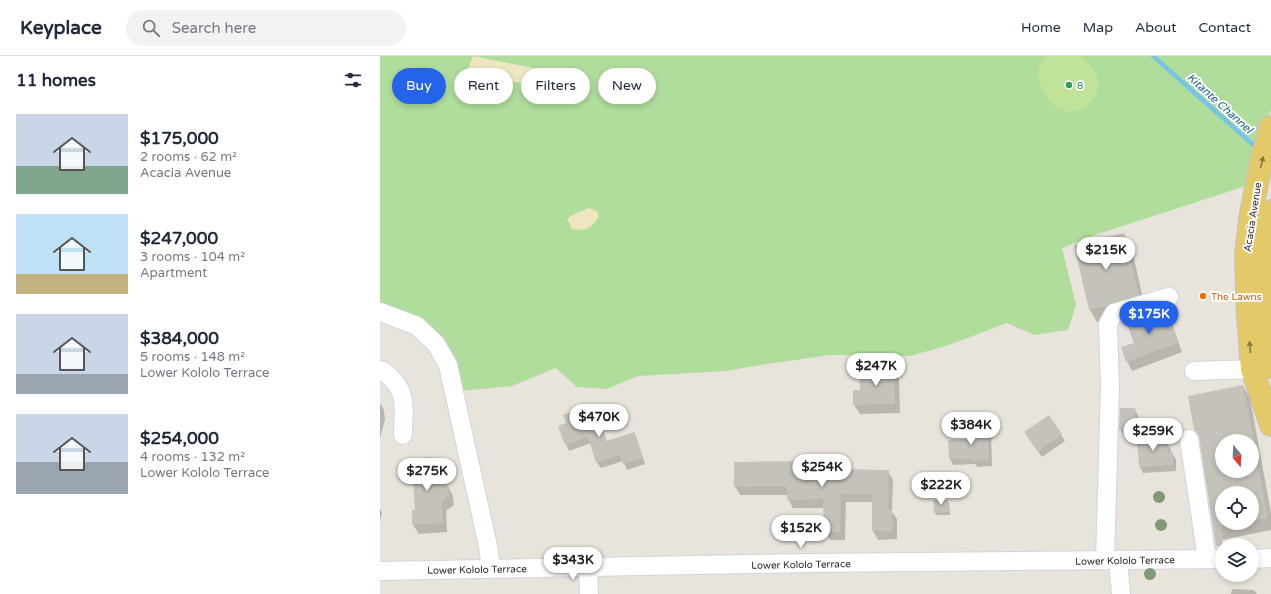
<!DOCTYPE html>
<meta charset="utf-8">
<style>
:root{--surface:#fff;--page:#f2f2f3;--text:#1f2937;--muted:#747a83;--line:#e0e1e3;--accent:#2563eb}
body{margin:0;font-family:"Varela Round",sans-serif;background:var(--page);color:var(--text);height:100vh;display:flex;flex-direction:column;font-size:15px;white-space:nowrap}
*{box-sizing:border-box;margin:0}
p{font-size:13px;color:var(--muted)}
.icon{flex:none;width:22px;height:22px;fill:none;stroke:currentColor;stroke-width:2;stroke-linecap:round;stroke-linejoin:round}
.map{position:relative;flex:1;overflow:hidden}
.side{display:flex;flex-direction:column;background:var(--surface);width:380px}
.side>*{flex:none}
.hud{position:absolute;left:12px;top:12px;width:380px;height:36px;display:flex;gap:8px}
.needle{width:26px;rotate:162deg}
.fabs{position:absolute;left:835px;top:378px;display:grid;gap:8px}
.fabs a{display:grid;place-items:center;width:44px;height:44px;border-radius:50%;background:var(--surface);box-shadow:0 2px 6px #0003;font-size:20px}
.price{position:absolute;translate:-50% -34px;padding:0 9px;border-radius:14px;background:#fff;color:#222;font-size:13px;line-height:26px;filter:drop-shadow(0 1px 2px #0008)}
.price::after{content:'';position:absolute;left:50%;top:24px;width:12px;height:9px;margin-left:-6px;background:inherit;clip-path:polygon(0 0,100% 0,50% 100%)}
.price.selected{background:var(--accent);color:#fff}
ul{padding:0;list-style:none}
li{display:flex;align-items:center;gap:12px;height:100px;padding:0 16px}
li span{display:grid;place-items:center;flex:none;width:112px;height:80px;border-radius:0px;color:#555}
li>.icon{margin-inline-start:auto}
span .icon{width:48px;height:48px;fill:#fffc;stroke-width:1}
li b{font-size:17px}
h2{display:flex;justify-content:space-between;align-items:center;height:48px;padding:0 16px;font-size:17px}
.chip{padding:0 14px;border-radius:18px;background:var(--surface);box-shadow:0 2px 6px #0003;font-size:14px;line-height:36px}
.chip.selected{background:var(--accent);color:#fff}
header{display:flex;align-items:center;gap:24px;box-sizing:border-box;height:56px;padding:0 20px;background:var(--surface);border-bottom:1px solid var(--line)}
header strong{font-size:19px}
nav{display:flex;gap:22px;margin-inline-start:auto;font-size:14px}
.search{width:280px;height:36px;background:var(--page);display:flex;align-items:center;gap:10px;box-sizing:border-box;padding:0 14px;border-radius:22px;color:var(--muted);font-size:15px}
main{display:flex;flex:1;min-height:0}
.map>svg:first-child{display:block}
.green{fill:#b0dc9c}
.sand{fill:#ece6c1}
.pitch{fill:#c1e299}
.shadow{fill:#0003;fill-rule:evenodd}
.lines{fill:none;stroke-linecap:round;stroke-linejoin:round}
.stream{stroke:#77c4e3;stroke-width:4.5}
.building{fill:#c5c2ba}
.minor-casing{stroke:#d1d3e0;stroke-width:20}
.major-casing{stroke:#c3c3c3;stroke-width:24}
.minor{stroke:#fff;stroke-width:18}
.major{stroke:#e3c967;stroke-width:22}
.tree{fill:#809a74}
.oneway{fill:#867848}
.leisure-dot{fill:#2e9e5b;stroke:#fff;stroke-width:1.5}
.food-dot{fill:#e8710a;stroke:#fff;stroke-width:1.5}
.labels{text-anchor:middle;stroke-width:4;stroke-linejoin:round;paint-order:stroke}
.leisure-label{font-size:10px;fill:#27864d;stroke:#fff;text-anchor:start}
.street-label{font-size:10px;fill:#282828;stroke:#fff}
.food-label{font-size:10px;fill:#c56008;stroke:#fff;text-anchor:start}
.water-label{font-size:11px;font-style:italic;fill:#19628c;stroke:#fff}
</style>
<header>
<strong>Keyplace</strong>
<div class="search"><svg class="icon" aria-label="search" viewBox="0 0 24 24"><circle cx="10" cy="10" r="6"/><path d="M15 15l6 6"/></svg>Search here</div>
<nav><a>Home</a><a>Map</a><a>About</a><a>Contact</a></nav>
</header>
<main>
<section class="side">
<h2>11 homes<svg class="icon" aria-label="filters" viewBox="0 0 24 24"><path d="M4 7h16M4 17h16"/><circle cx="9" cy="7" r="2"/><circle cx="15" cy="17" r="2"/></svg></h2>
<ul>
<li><span style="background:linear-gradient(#c9d6e8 65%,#7fa58c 0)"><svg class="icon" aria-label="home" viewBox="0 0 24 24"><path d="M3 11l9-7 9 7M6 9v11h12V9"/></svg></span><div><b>$175,000</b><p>2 rooms · 62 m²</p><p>Acacia Avenue</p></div></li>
<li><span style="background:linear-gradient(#bfe0f5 75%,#c2b280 0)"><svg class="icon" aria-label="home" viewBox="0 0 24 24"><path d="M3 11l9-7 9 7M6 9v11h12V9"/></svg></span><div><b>$247,000</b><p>3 rooms · 104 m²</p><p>Apartment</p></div></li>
<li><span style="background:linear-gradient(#c9d6e8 75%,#9aa5b1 0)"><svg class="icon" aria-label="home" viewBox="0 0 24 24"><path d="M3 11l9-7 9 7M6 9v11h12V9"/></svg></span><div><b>$384,000</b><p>5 rooms · 148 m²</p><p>Lower Kololo Terrace</p></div></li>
<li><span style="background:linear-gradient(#c9d6e8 60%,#9aa5b1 0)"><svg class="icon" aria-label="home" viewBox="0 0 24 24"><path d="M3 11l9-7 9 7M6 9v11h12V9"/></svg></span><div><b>$254,000</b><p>4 rooms · 132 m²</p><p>Lower Kololo Terrace</p></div></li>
</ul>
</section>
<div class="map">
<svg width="891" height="538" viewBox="0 0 891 538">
<rect width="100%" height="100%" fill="#e9e4db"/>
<path class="green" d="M0,0H891V54L880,79L868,112L866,130L715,179L682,192L696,249L688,274L654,279L627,267L569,289L530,300L450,299L380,309L346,315L258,320L227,333L197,331L176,312L132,330L81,335L58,278L43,262L0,249Z"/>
<path class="sand" d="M93,0L158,13L155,30L87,16Z
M209,152L217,155L219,161C210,173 206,175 192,173L187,163L194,158Z"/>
<path class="pitch" d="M666,0H701C707,6 715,13 718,22C723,44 697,64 677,52C668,46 664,37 660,28C656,18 658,6 666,0Z"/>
<path class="shadow" d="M744,178L751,190L765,251L733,262L717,266L710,254L695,190Z
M785,254L790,263L802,296L752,315L747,305L755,287Z
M513,311L519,321L520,357L480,358L474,349L481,335Z
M863,330L870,342L891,457V474L841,484L821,383ZM842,385H872V415H842ZM842,437H872V467H842Z
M0,347L4,354L5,364L0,382Z
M202,353L208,365L217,362L227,386L254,377L257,383L265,408L247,414L243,405L221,412L217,406L211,387L189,395L179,371L187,368Z
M755,353L758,359L759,379L744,380L740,373Z
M669,360L685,385L662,401L649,382Z
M607,370L611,376L612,410L597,411L596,408L573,409L570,403L593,384Z
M778,381L782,388H787L791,394V397L796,403V415L763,417L760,411Z
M52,402L58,412L59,426L68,430L73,440L74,449L66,455L67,476L39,478L33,469L36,455L34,431L29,422Z
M428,406L433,415V420H460L508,415L513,424L512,456L517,463V483L498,484L493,475V446H466L465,484H450L445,476L444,452H413L408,443V439H360L355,430Z
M568,445L569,447L570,459H557L555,456Z
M0,453L2,457L0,465Z
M852,533L874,534L877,538H851Z"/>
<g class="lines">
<path class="stream" d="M773,0L877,92"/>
</g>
<path class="building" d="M744,177L759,239L731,247L726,250L709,254L694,189Z
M785,253L798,287L746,306L741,291L754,287L746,265Z
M514,310L515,348L473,349V334H480L479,312Z
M863,329L874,385H842V415H872V411L878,410L888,462L872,464V437H842V490H836L819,381L817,377L814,374L808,340Z
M202,352L207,364L218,361L227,385L254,376L263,402L243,408L240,399L216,407L208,381L185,389L178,370L186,367L183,359Z
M740,352H755L756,373L739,374Z
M669,359L682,378L658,396L644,376Z
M591,369H608L609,404L593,405V403H569L568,384L592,383Z
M779,380V387H788V397L793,396V409L759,411L757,381Z
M53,401L54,423L68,429L69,440L62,446L63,467L32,469V454H35L33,422H28L27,403Z
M428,405V418L459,419V413L509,414L508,454H512L513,475H492V438H461L460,476H444L443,443L407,444L406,430L354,431V406Z
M553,444H568L569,456L554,457Z"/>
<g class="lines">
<g class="minor-casing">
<path id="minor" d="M0,256L37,270L56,288L68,309L108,490L111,513
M0,314C5,315 8,319 12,323C28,338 23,359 23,379
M814,315L872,313L885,308
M809,383L827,503
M872,503L891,502
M725,504L730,331L728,268L734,257L789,241
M738,504L741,538
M208,511L209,538
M0,515L429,507L842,503"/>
</g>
<g class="major-casing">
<path id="major" d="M891,71L882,103L871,157L866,198L868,260L872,313L891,369
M891,155L885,248L889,306L891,311"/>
</g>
<use href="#minor" class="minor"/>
<use href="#major" class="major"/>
</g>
<g class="tree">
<circle cx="779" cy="441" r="6"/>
<circle cx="781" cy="469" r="6"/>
<circle cx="770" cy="518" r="6"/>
</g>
<defs><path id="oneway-solid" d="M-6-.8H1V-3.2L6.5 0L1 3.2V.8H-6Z"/></defs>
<g class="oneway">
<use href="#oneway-solid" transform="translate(882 106) rotate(-77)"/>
<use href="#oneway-solid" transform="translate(870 291) rotate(-95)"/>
</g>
<circle class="leisure-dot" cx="689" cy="29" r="4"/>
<circle class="food-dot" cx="823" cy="240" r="4"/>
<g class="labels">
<g class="leisure-label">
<text x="697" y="33">8</text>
</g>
<g class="street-label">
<text transform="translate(872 161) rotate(-81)" y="4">Acacia Avenue</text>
<text transform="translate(745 504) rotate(-1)" y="4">Lower Kololo Terrace</text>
<text transform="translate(421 508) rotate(-1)" y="4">Lower Kololo Terrace</text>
<text transform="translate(97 513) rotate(-1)" y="4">Lower Kololo Terrace</text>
</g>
<g class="food-label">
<text x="831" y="244">The Lawns</text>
</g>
<g class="water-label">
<text transform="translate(840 47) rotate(42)" y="4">Kitante Channel</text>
</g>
</g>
</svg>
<div class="fabs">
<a><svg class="needle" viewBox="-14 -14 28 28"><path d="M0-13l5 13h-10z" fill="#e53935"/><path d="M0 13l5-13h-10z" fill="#747a83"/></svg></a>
<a><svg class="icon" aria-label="locate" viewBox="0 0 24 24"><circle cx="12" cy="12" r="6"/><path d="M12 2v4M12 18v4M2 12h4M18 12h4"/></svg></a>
<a><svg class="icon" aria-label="layers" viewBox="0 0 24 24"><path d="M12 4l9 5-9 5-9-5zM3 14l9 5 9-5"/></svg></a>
</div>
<b class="price" style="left:726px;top:215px">$215K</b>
<b class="price selected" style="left:769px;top:279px">$175K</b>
<b class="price" style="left:496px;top:331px">$247K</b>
<b class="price" style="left:219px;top:382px">$470K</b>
<b class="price" style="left:591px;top:390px">$384K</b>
<b class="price" style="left:773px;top:396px">$259K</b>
<b class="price" style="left:442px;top:432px">$254K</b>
<b class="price" style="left:47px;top:436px">$275K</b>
<b class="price" style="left:561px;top:450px">$222K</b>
<b class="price" style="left:421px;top:493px">$152K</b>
<b class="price" style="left:193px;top:525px">$343K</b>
<div class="hud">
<a class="chip selected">Buy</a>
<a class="chip">Rent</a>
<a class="chip">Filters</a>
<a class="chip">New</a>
</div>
</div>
</main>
